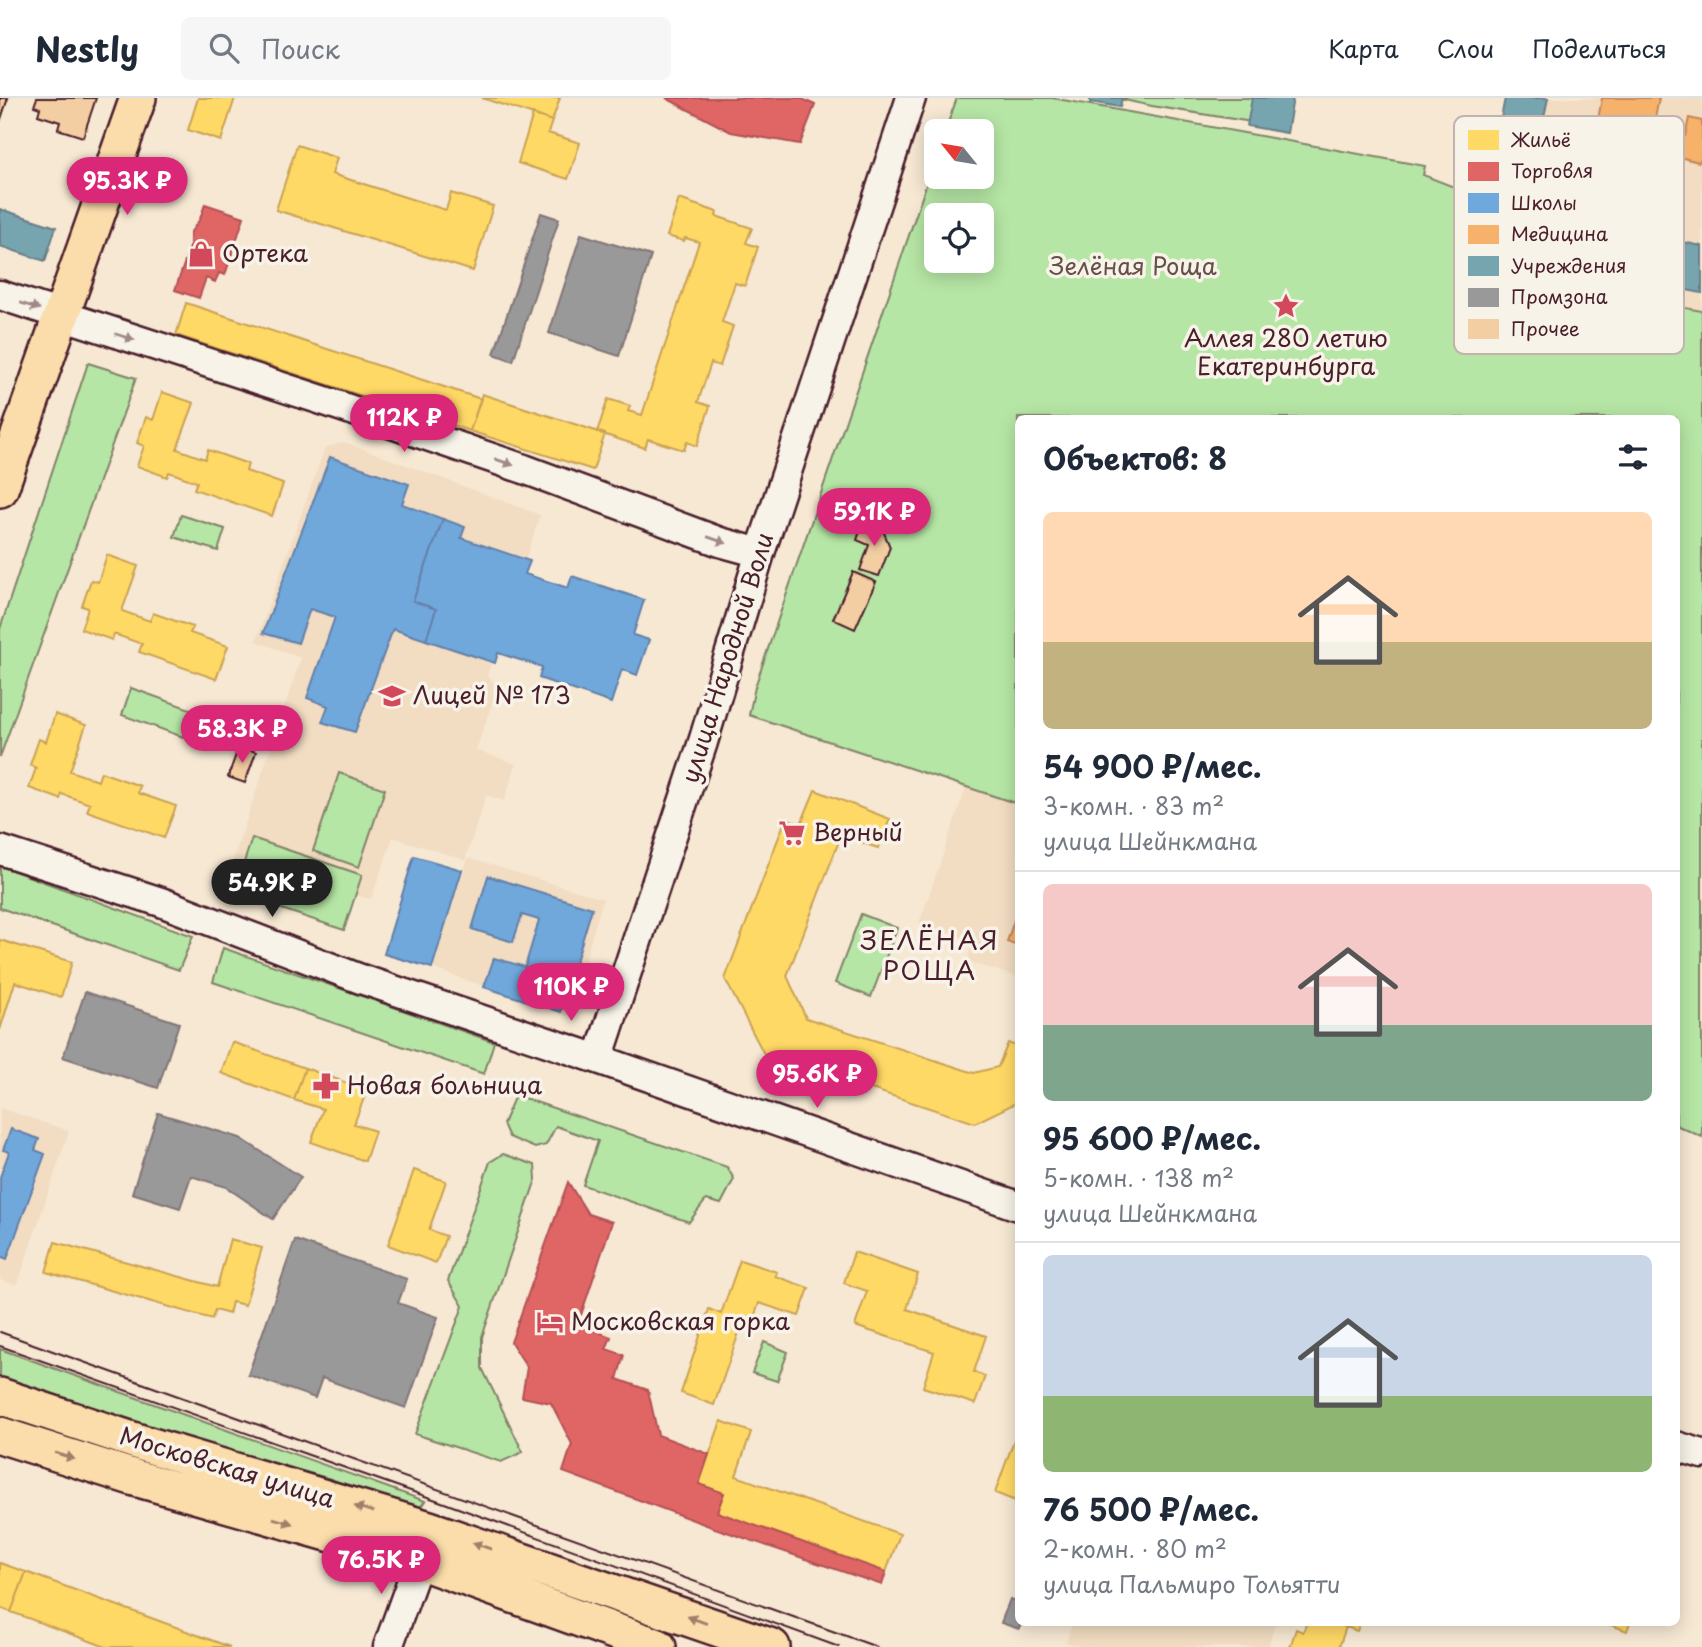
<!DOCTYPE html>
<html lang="ru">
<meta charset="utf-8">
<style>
:root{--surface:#fff;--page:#f6f6f7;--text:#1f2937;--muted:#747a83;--line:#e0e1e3;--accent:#db2777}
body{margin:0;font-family:"Playpen Sans",sans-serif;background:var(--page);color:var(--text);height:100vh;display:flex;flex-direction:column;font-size:26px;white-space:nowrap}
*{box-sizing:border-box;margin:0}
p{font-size:23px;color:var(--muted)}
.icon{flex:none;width:38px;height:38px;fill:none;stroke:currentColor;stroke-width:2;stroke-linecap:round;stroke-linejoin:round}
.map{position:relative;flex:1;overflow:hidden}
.drawer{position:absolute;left:1015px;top:317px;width:665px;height:1211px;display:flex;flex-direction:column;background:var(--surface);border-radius:10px;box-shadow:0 4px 18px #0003}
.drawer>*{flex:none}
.needle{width:46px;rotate:300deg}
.fabs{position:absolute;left:924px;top:21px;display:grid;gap:14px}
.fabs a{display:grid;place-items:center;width:70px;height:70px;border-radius:10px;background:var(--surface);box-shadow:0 4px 18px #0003;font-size:35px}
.price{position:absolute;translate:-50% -60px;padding:0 16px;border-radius:24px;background:var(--accent);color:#fff;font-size:23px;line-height:46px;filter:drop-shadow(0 2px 4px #0008)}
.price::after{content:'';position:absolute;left:50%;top:42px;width:21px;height:16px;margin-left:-10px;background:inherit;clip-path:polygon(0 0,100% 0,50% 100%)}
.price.active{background:#222;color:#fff}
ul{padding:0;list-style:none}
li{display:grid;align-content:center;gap:14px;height:371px;padding:0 28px}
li+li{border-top:2px solid var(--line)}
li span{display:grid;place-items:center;height:217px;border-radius:10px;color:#555}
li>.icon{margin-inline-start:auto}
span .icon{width:126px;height:126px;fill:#fffc;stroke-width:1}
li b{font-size:30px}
h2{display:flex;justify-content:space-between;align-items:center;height:84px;padding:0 28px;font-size:30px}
header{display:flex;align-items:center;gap:42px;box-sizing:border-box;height:98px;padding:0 35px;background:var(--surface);border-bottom:2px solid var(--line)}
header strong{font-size:33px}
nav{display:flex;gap:38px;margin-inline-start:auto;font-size:24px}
.search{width:490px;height:63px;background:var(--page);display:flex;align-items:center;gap:18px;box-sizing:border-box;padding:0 24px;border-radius:10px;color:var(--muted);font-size:26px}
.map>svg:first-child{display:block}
.built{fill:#f2dcc2}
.green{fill:#b6e6a5;stroke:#808268;stroke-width:2;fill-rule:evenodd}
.homes{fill:#ffd966;stroke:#c9a154;stroke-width:2}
.shops{fill:#e06666;stroke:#b35154;stroke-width:2}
.schools{fill:#6fa8dc;stroke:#647fa7;stroke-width:2}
.health{fill:#f6b26b;stroke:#c28658;stroke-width:2}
.public{fill:#76a5af;stroke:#697d87;stroke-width:2}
.industry{fill:#999;stroke:#817478;stroke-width:2}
.building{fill:#f3cea3;stroke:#4a1f2b;stroke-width:2}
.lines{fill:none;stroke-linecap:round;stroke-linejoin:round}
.minor-casing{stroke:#4a1f2b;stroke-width:33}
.major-casing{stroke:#4a1f2b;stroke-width:40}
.minor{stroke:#f7f3e8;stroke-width:28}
.major{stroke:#fbddab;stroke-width:35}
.tram{stroke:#4a1f2b;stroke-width:2}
.oneway{fill:#a0898a}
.oneway2{fill:#a27e6b}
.labels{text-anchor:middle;stroke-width:7;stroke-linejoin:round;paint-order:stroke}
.poi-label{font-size:24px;fill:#4a1f2b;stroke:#f7f3e8;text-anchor:start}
.park-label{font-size:24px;fill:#65514a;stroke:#f7f3e8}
.street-label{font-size:24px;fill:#4a1f2b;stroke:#f7f3e8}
.neighbourhood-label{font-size:26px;letter-spacing:2px;fill:#4a1f2b;stroke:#f7f3e8}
.key{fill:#f7f3e8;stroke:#c3b3af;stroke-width:2}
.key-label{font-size:19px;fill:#4a1f2b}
</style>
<header>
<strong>Nestly</strong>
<div class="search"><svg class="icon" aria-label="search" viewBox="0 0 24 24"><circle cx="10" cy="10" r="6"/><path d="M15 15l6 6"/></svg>Поиск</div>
<nav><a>Карта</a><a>Слои</a><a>Поделиться</a></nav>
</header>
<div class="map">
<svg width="1702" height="1549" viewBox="0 0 1702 1549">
<rect width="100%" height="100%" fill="#f6e8d3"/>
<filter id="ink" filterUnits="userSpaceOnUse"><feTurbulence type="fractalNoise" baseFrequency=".0143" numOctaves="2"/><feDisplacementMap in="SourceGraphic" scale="14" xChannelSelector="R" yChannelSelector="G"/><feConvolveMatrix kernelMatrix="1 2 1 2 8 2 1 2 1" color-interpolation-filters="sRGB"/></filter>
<g filter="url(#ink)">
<path class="built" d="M1505,0H1702V238L1470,170Z
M344,344L540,417L487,578L498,588L476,652L516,666L504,703L486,697L465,762L393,739L371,801L353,796L340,832L223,792L301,560L256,543L325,350Z
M966,690L1018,706V879L967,863L973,843L919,826Z
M468,760L603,801L568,918L432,870Z
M0,1010L69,1033L17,1187L0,1182Z
M1073,1524H1276L1268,1549H1081L1066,1544Z"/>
<path class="green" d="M957,0H1052L1425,68L1423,77L1505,109L1602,128L1598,194L1702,213V1039L1676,1027V320H1018V706L749,617L755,589L936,58V79H982V33H945ZM936,117H982V163H936Z
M1115,0H1282L1277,28L1152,8Z
M88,265L136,280L0,659V531Z
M181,417L225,431L218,453L174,439Z
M131,590L193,612L183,639L122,617Z
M339,675L385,691L359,769L313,753Z
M252,740L362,777L344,832L234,795Z
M0,768L193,838L179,872L0,810Z
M861,816L897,830L871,899L835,885Z
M223,850L494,944L484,976L213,884Z
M515,997L727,1069L734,1081L721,1106L706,1102L689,1124L583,1087L598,1043L556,1028L546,1047L535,1050L509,1039L503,1026Z
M503,1056L535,1067L536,1081L482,1239V1270L523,1354L501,1364L415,1336L463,1208L448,1183L490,1064Z
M764,1244L788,1254L777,1283L752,1275Z
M0,1251L425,1403L419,1411L360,1393L331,1381L258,1361L228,1360L0,1283Z"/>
<path class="homes" d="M198,0H235L221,43L188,32Z
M482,0H560L552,23Z
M533,16L552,23L548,35L580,45L568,81L518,65Z
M297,47L337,60L332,76L446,112L451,95L493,108L473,173L276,112Z
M679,101L717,114L716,118L752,130L746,145L758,149L745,188L735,185L722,224L733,228L720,268L711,265L698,304L710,308L697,348L687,344L684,352L648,341L645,350L597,334L608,301L630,308L628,313L642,317L699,144L685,140L684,143L667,138Z
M186,205L481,301L470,333L176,237Z
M162,294L194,305L177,351L205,361L208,352L248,366L246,373L283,386L272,418L194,391L197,384L169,374L167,379L137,368L144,348L137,345L146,319L153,322Z
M482,296L605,336L593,372L470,333Z
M107,457L138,468L122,513L150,523L153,515L193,529L190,535L228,548L216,581L139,554L142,546L114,536L112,542L81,531L88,510L82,508L91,482L98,484Z
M55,616L86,627L70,673L98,683L101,674L140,688L138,695L176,708L164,740L87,713L90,706L62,696L60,701L29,690L36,670L30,667L39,641L46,644Z
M815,692L890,721L878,750L841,738L787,878L806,920L974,975L998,969L1008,945L1018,949V1004L975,1025L764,956L725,881L786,720L801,726Z
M0,842L72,864L61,899L15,884L0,932Z
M232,944L305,970L294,1002L221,975Z
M305,970L367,992L354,1026L375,1033L365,1063L311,1044L323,1011L294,1002Z
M414,1072L446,1083L429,1132L446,1138L436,1165L388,1147Z
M230,1141L262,1150L245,1207L232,1204L229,1216L215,1212L212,1221L46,1174L55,1144L217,1189Z
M854,1154L918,1176L907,1211L986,1238L974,1274L985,1278L975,1306L923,1289L934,1254L855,1228L867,1193L844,1185Z
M740,1162L777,1174L775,1178L809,1190L799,1218L759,1205L752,1226L743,1223L714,1307L681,1295L709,1211L721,1216Z
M721,1323L751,1334L736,1378L900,1436L886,1474L717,1414L724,1395L699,1386Z
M1018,1331V1404L995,1395Z
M0,1465L26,1474L11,1514L0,1510Z
M26,1474L230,1549H106L44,1526L11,1514Z
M1307,1524H1332L1346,1529L1339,1549H1290L1296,1531L1303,1534Z
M1332,1524H1360L1357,1533Z
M1603,1524H1630L1627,1533Z"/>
<path class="shops" d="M666,0H800L815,7L800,46L731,34Z
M205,106L244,119L225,177L219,175L215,184L206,180L199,200L175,192L190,149V135L200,121Z
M568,1084L588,1116L612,1124L578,1226L611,1239L606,1251L624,1257L617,1281L648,1292L658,1337L709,1356L699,1386L724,1395L717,1414L886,1474L882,1487L712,1429L563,1374L572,1346L551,1305L522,1299L527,1269L511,1244Z"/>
<path class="schools" d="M330,359L409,386L402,406L443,421L413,503L436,511L426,542L393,531L355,634L322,624L328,608L307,600L335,519L310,511L298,545L263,535Z
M443,421L465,429L461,440L530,463L525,476L568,490L572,478L644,502L633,537L649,542L637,577L622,571L611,605L539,580L542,569L498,555L495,565L426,542L436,511L413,503Z
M414,758L462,772L432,870L384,856Z
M488,778L592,810L561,914L484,889L494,860L525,869L539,822L522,817L513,844L472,831Z
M11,1031L39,1041L35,1052L45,1056L7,1161L0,1158V1079L9,1054L3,1052Z"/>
<path class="health" d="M1602,0H1659L1649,52L1594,42Z
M1689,20L1702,23V59L1699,64L1671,57L1676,36L1685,38Z
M1018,810V848L1007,844Z"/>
<path class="public" d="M1090,0H1122L1120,9L1090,4Z
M1252,0H1293L1287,35L1247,28Z
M1505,0H1548L1536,58L1655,82L1644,136L1702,148V195L1605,176L1619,109L1529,92L1527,104L1486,96Z
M0,111L56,129L45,163L0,148Z"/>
<path class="industry" d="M541,115L559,121L513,263L494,256Z
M581,136L651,158L619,258L549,235Z
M85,894L179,925L158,990L63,959Z
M158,1015L240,1040L301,1079L273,1121L226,1089L191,1078L180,1110L132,1095Z
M295,1142L407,1181L398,1205L438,1219L406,1310L322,1280L315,1300L248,1277Z
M1010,1501L1018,1504V1524H1022L1019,1531L1001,1525Z"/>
<path class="building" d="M0,0H8L0,24Z
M37,0H96L83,39L58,31L60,24L38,17L40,10L34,8Z
M863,424L882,430L890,449L879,478L860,472L869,447L857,442Z
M853,474L876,484L855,531L833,521Z
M239,648L256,654L245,685L228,679Z"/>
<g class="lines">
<g class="minor-casing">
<path id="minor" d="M0,197L325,303L524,371L720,444L760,455
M0,752L161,804L358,880L598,961L1018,1108
M598,961L703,644L760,455L911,0
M1676,1348L1702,1356
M388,1549L419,1463"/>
</g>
<g class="major-casing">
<path id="major" d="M0,391L138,0
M0,1298L142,1345L429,1431L772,1549
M0,1337L135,1380L391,1453L658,1549"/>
</g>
<use href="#minor" class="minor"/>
<use href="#major" class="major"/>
<path class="tram" d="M0,1234L877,1549
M0,1248L439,1403L839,1549"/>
</g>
<defs><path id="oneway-solid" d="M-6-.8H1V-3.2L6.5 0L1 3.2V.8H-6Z" transform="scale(1.75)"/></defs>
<g class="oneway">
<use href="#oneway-solid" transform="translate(30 208) rotate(18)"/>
<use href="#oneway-solid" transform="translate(125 239) rotate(18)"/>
<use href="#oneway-solid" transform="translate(504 364) rotate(19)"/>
<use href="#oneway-solid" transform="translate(717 442) rotate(19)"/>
</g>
<g class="oneway2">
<use href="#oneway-solid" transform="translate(65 1358) rotate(18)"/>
<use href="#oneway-solid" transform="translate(364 1411) rotate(-163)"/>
<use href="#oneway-solid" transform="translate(283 1423) rotate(16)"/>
<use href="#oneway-solid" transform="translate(482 1448) rotate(-161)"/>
<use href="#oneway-solid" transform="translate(697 1522) rotate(-160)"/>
</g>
</g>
<defs>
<g id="shop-bare" transform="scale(2.1)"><path d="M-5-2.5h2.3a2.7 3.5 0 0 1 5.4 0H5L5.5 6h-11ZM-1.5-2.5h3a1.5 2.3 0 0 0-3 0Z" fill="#d1495b" stroke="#f7f3e8" stroke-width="2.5" paint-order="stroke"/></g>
<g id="sight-bare" transform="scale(2.1)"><path d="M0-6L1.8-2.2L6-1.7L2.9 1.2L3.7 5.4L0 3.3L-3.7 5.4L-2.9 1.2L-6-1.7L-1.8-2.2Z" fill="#d1495b" stroke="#f7f3e8" stroke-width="2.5" paint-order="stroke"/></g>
<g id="school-bare" transform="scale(2.1)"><path d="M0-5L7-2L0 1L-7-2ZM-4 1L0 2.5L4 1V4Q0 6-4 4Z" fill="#d1495b" stroke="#f7f3e8" stroke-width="2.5" paint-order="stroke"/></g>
<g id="supermarket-bare" transform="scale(2.1)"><path d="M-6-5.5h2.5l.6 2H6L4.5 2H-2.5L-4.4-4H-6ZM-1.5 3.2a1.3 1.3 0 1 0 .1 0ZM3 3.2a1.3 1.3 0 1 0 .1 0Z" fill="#d1495b" stroke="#f7f3e8" stroke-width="2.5" paint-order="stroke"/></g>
<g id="pharmacy-bare" transform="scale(2.1)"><path d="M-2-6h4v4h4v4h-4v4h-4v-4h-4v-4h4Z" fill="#d1495b" stroke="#f7f3e8" stroke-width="2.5" paint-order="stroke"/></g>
<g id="hotel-bare" transform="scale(2.1)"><path d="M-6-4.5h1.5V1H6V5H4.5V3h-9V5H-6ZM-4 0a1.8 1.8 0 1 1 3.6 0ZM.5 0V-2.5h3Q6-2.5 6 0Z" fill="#d1495b" stroke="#f7f3e8" stroke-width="2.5" paint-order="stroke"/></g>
</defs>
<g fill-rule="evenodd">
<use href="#shop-bare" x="201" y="156"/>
<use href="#sight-bare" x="1286" y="208"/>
<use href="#school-bare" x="392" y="598"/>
<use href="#supermarket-bare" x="792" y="735"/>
<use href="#pharmacy-bare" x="326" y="988"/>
<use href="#hotel-bare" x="550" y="1224"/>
</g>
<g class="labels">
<g class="poi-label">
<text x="222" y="164">Ортека</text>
<text x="1286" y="249" text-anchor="middle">Аллея 280 летию<tspan x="1286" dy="28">Екатеринбурга</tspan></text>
<text x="413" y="606">Лицей № 173</text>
<text x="813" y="743">Верный</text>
<text x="347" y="996">Новая больница</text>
<text x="571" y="1232">Московская горка</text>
</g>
<g class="park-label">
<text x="1133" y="177">Зелёная Роща</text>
</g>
<g class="street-label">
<text transform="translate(728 560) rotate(-73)" y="8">улица Народной Воли</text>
<text transform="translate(227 1370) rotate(17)" y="8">Московская улица</text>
</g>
<g class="neighbourhood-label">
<text x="930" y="852">ЗЕЛЁНАЯ<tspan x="930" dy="30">РОЩА</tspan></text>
</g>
</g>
<rect x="1454" y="18" width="230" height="238" rx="10" class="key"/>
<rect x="1468" y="32" width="31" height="20" fill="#ffd966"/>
<rect x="1468" y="64" width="31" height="19" fill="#e06666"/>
<rect x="1468" y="95" width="31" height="20" fill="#6fa8dc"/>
<rect x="1468" y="127" width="31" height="19" fill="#f6b26b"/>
<rect x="1468" y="158" width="31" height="20" fill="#76a5af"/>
<rect x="1468" y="190" width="31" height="19" fill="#999"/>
<rect x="1468" y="221" width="31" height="20" fill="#f3cea3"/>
<g class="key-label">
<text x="1511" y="49">Жильё</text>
<text x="1511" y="80">Торговля</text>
<text x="1511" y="112">Школы</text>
<text x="1511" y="143">Медицина</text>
<text x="1511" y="175">Учреждения</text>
<text x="1511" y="206">Промзона</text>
<text x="1511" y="238">Прочее</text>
</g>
</svg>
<div class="fabs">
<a><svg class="needle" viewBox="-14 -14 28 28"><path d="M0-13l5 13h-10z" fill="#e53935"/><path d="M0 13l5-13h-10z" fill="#747a83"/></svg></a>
<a><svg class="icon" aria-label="locate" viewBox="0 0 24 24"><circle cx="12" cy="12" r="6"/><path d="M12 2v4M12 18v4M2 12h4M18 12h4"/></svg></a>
</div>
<b class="price" style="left:127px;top:119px">95.3K ₽</b>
<b class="price" style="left:404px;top:356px">112K ₽</b>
<b class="price" style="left:874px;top:450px">59.1K ₽</b>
<b class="price" style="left:242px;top:667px">58.3K ₽</b>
<b class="price active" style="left:272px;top:821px">54.9K ₽</b>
<b class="price" style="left:571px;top:925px">110K ₽</b>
<b class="price" style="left:817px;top:1012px">95.6K ₽</b>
<b class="price" style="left:381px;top:1498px">76.5K ₽</b>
<section class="drawer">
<h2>Объектов: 8<svg class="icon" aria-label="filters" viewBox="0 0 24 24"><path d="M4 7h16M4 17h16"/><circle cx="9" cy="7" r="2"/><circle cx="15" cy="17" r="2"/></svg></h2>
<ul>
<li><span style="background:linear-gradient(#ffd9b3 60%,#c2b280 0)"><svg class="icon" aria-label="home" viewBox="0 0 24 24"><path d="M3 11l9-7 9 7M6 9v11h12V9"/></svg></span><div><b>54 900 ₽/мес.</b><p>3-комн. · 83 m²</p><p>улица Шейнкмана</p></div></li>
<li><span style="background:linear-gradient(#f6c9c9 65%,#7fa58c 0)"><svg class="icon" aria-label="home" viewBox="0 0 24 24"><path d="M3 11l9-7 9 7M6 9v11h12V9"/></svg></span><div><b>95 600 ₽/мес.</b><p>5-комн. · 138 m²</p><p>улица Шейнкмана</p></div></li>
<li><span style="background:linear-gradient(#c9d6e8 65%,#8fb573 0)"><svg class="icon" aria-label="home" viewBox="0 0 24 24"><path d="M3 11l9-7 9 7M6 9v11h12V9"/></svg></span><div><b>76 500 ₽/мес.</b><p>2-комн. · 80 m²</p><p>улица Пальмиро Тольятти</p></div></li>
</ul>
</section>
</div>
